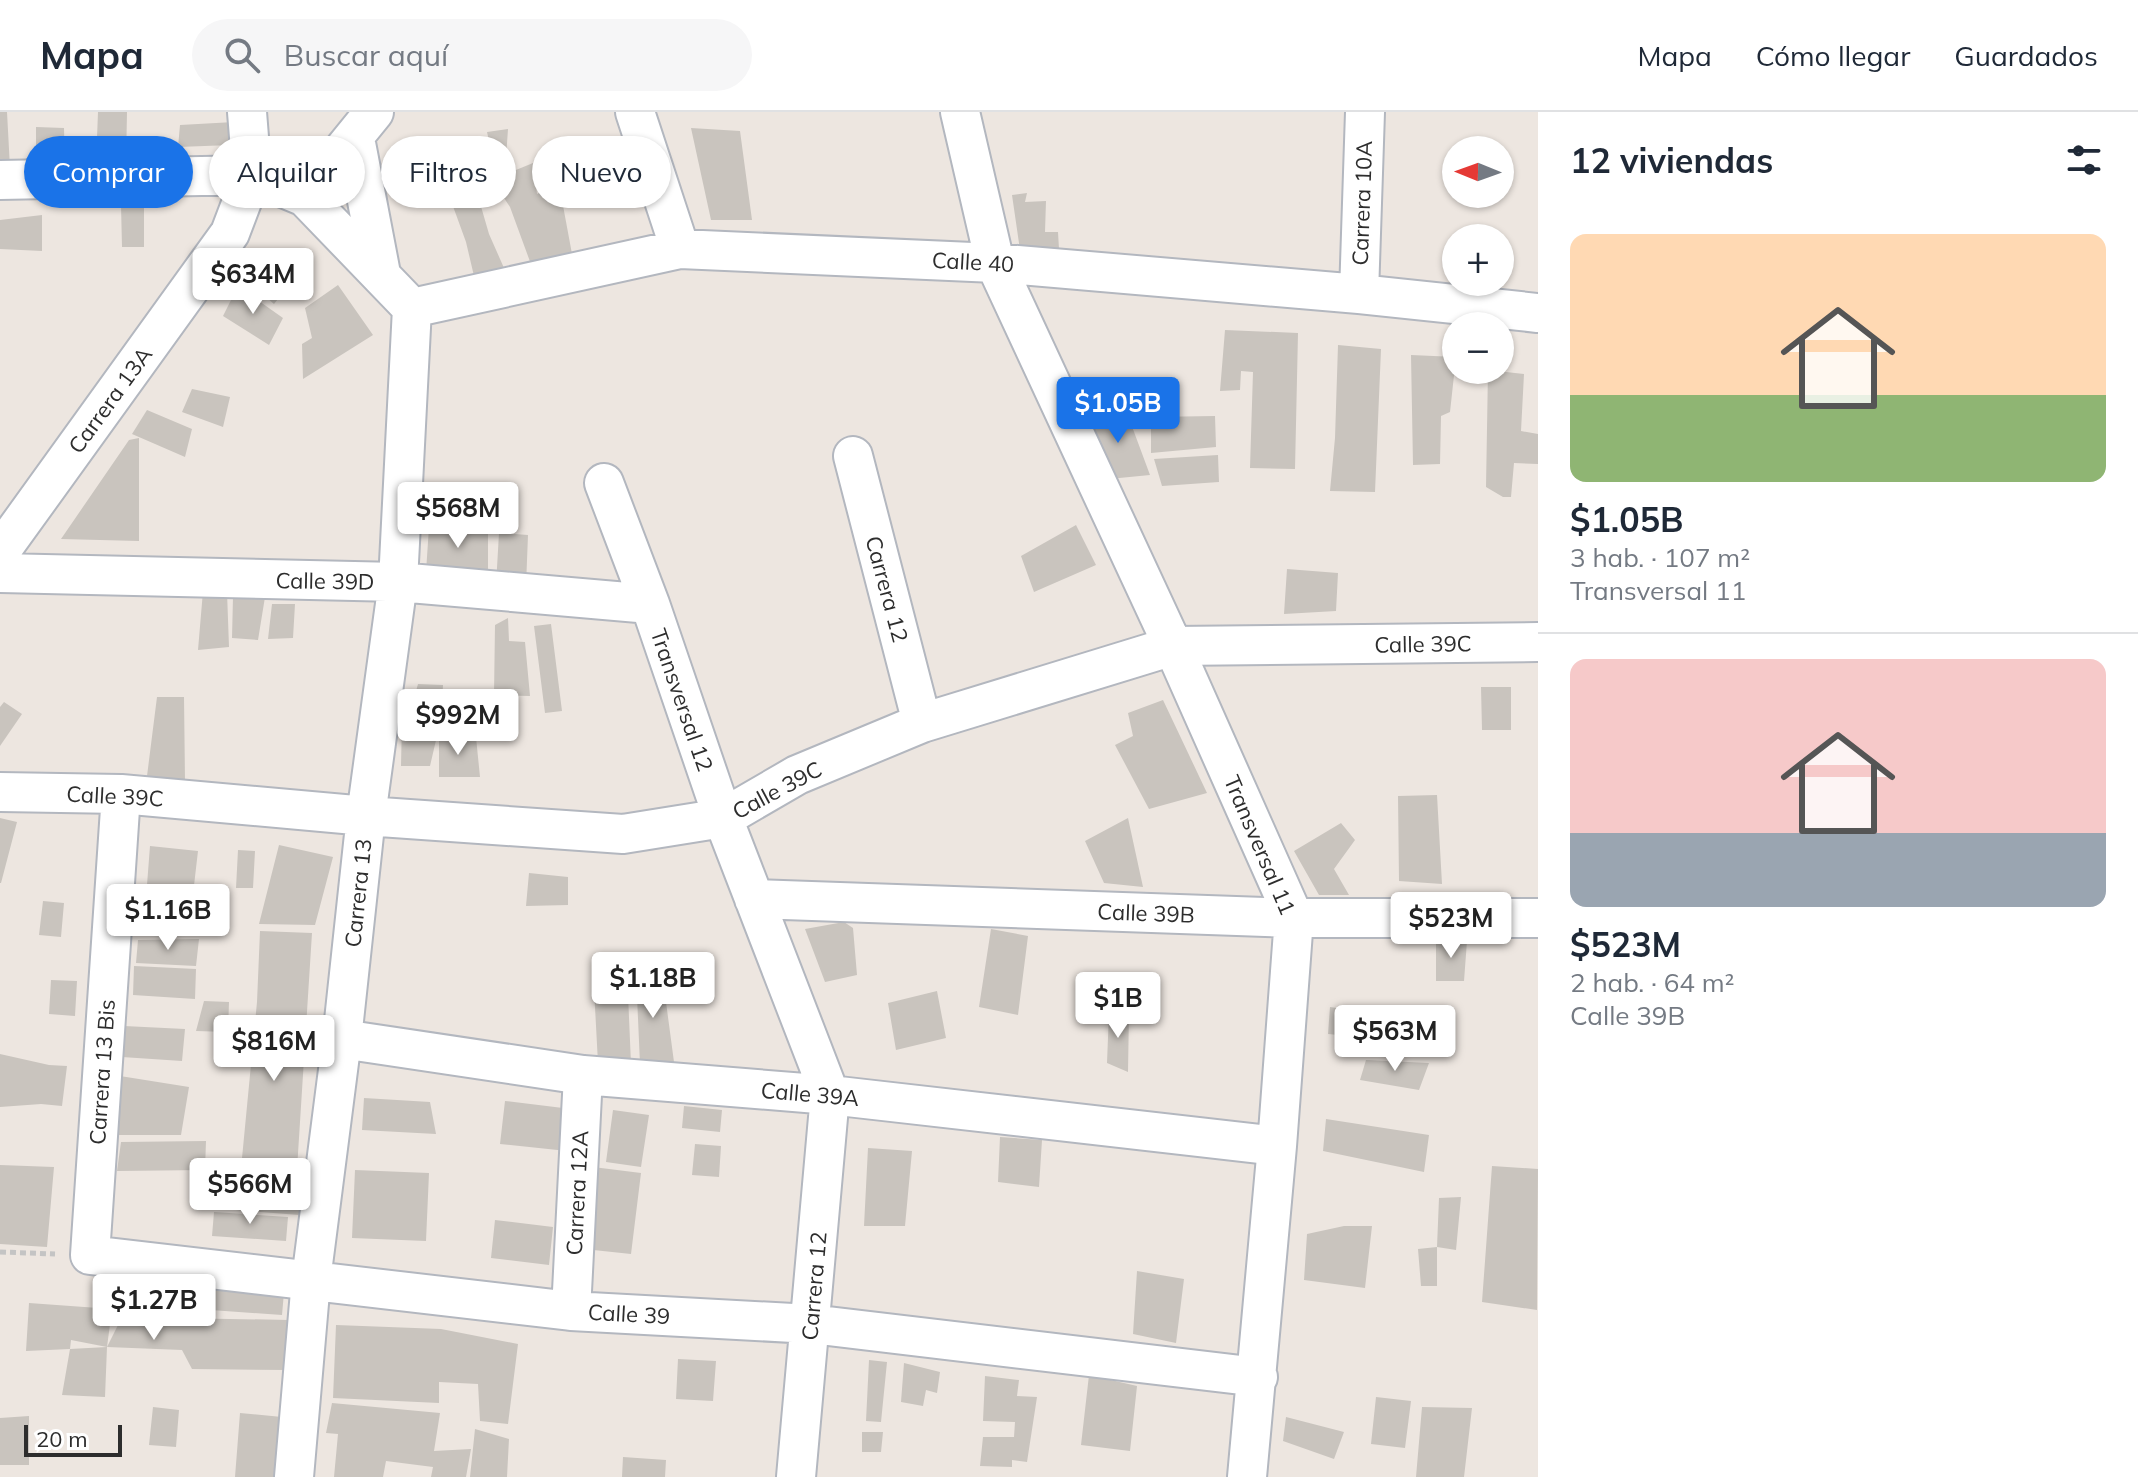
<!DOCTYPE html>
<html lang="es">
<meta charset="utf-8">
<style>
:root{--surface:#fff;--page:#f6f6f7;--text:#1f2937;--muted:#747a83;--line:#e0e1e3;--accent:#1a73e8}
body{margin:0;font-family:Mulish,sans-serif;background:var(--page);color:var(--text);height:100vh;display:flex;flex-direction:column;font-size:30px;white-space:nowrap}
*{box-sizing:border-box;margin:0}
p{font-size:26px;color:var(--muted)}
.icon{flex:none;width:44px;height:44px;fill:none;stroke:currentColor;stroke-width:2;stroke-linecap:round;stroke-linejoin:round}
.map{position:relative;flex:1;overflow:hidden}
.panel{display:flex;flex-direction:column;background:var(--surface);width:600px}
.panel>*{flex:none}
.hud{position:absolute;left:24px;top:24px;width:760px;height:72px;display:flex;gap:16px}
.needle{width:52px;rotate:271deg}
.buttons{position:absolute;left:1442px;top:24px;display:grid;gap:16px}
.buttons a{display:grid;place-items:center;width:72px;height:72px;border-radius:50%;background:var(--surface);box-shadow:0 2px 6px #0004;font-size:40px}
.scale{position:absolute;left:24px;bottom:20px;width:98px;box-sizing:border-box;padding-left:8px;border:4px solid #2d2d2d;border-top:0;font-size:22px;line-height:28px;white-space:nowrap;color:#2d2d2d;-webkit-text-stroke:6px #fff;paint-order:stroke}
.price{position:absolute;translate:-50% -68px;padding:0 18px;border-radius:8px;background:#fff;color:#222;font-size:26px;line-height:52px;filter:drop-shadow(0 2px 4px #0008)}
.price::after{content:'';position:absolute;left:50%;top:48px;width:24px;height:18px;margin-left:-12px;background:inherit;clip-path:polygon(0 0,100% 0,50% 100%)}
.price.selected{background:var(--accent);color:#fff}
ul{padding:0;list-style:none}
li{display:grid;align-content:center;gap:16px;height:424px;padding:0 32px}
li+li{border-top:2px solid var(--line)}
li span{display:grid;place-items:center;height:248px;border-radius:16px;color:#555}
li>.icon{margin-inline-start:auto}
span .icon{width:144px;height:144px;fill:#fffc;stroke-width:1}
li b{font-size:34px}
h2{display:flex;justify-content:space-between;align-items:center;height:96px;padding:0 32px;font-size:34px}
.tag{padding:0 28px;border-radius:36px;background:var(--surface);box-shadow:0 2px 6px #0004;font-size:28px;line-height:72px}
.tag.selected{background:var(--accent);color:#fff}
header{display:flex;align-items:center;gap:48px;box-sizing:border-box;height:112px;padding:0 40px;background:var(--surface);border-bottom:2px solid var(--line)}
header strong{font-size:38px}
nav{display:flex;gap:44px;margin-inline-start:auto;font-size:28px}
.search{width:560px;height:72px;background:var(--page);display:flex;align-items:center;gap:20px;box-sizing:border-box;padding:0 28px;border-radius:44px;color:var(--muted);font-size:30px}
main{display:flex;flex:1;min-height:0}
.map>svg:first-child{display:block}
.building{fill:#c9c4be}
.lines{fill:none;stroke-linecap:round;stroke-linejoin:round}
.minor-casing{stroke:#b3b7bf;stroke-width:42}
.path{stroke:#c4c4c4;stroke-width:5;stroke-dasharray:6 4;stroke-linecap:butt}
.minor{stroke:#fff;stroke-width:38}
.labels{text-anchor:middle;stroke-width:8;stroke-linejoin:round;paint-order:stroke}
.street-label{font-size:22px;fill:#2d2d2d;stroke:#fff}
</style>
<header>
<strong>Mapa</strong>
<div class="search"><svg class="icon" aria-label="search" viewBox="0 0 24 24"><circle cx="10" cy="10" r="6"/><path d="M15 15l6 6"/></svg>Buscar aquí</div>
<nav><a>Mapa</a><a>Cómo llegar</a><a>Guardados</a></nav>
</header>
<main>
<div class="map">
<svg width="1538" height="1365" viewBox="0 0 1538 1365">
<rect width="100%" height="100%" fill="#ede6e0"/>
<path class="building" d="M0,0H7L10,56H0Z
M98,0H127L126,52H96Z
M234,10L231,33L178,35L180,13Z
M36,15L64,16L65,54L36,57Z
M691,16L740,19L752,108H711Z
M508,17L506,46H493L487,20Z
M396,39H456V48L448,67H473L489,122L504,156L474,164L466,130L450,86L448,67L399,70Z
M533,51L537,82L559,72L572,142L532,155L510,95L492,68Z
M1027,81L1025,90L1046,89L1045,120H1058L1059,137L1020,138L1012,83Z
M144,92V135H122L121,93Z
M42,103V139L0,137V108Z
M264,145L293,168L274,192L246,168Z
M338,173L373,223L303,267L302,232L312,226L305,196Z
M238,174L283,206L269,233L223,204Z
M1225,218L1298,221L1295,357L1250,356L1253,260L1241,259L1240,278L1220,279Z
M1338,233L1381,237L1375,380L1330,379L1335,326Z
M1411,243L1456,245L1450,300L1441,304L1440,352L1413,353Z
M1488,258L1524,262L1521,319L1538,322V352L1514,351L1511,385H1503L1486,375Z
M192,277L230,285L223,315L182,300Z
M147,298L192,317L185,345L132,322Z
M1127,301L1150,363L1109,367L1085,303Z
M1215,304L1216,335L1151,341V305Z
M139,326V429L61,427L129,328Z
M1218,343L1219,370L1162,374L1154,347Z
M432,387L488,388L487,409L417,406Z
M1076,413L1096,453L1034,480L1021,444Z
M429,415H488V460H426Z
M499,421L528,423L526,474L496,473Z
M1287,457L1338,461L1336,499L1284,502Z
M203,479L227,480L229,535L198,538Z
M233,485H265L258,528L232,526Z
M272,492H295L293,526L268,527Z
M508,506L509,529L525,530L530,584L494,583L495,513Z
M551,512L562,599L545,601L534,514Z
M418,572L443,573L442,594L412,593Z
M1481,575H1511V618H1482Z
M157,585H184L185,669L146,672Z
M1163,588L1207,681L1149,697L1115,633L1133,624L1128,601Z
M4,590L22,602L0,634V595Z
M402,609L440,611L430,654H401Z
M439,624L476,625L480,665H439Z
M1437,683L1442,772L1399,769L1398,684Z
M0,706L17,710L1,771H0Z
M1128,706L1143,775L1104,771L1085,729Z
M1341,711L1355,728L1334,757L1349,783H1319L1294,739Z
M279,733L333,745L315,813L259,812Z
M150,734L198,739L193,782L224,787V819L144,812Z
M238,738L255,739L253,776H236Z
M529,761L568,765V793L526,794Z
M43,789L64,791L61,825L39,823Z
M844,810L853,816L857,863L825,870L805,817Z
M991,817L1028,824L1018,903L979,895Z
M260,819L312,821L296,1073L304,1074L299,1103L210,1096L213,1065L240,1067L257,890Z
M199,827L196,854L136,851L138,828Z
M1436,828L1467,829L1464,869H1436Z
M134,854L196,857L195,887L133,883Z
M593,858L627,859L631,952L598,951Z
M662,860L674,950L640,952L636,861Z
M51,868L77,869L75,904L49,902Z
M937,879L946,926L896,938L888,891Z
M204,889L229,890L228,920L196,919Z
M1330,895L1351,898L1349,924L1328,922Z
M1109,900L1129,901L1128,960L1107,951Z
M124,914L185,917L182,949L122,945Z
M0,942L49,953L67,954L62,994L41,992L0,995Z
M1366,948L1429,951L1419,978L1360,968Z
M120,964L189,975L181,1023H114Z
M364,986L430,990L436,1022L362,1018Z
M505,989L571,997L567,1039L500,1032Z
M684,994L722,998L720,1020L682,1016Z
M613,998L649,1003L641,1055L606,1050Z
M1326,1007L1429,1023L1424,1060L1323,1039Z
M1000,1025L1042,1028L1039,1075L998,1070Z
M206,1029L205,1058L117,1059L121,1030Z
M695,1032L721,1034L719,1065L692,1063Z
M868,1036L912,1039L905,1114H864Z
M0,1053L54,1055L47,1135L0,1132Z
M1492,1054L1538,1057L1537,1198L1482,1190Z
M593,1055L641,1061L631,1142L584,1137Z
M355,1058L429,1061L426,1129L352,1126Z
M1461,1085L1456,1138L1437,1135L1439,1086Z
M214,1100L288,1105L286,1129L212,1124Z
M495,1108L553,1115L549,1153L491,1146Z
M1344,1114H1372L1365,1176L1304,1168L1307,1122Z
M1437,1135V1174H1421L1418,1137Z
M1137,1159L1184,1167L1176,1231L1133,1222Z
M186,1161L285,1169L282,1203L183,1196Z
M29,1191L112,1197L107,1235L122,1205L289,1208L288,1258L192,1257L182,1238L107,1235L105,1285L62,1283L70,1237L107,1235L71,1228L70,1237L26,1239Z
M336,1213L441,1217L518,1232L508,1312L480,1309L478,1272L439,1270V1291L333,1286Z
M678,1247L716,1249L713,1289L676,1287Z
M869,1248L887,1250L881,1310L866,1309Z
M904,1251L940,1260L937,1281L926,1278L923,1294L901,1290Z
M1089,1263L1137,1274L1130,1339L1081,1333Z
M985,1264L1019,1268L1017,1284L1037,1285L1027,1350L1012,1348V1355L980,1354L983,1325H1014L1015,1310L983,1309Z
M1376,1285L1411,1289L1405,1336L1371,1332Z
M332,1291L440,1301L434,1339L471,1337L466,1365H431L433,1355L386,1349L383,1365H334L338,1322L326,1321Z
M153,1295L179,1298L176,1335L149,1333Z
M1422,1295L1472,1296L1464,1365H1416Z
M240,1301L282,1305L276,1365H235Z
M29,1304V1353H0V1306Z
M1286,1305L1344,1320L1334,1347L1283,1329Z
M475,1317L509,1327L507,1365H470Z
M862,1320H883L881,1340H862Z
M623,1345L666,1348L665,1365H622Z"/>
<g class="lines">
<g class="minor-casing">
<path id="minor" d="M635,0L680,137
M960,0L995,151L1173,534L1294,806L1277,1034L1247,1365
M355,26L381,162
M0,68L252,63L305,85L412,196
M305,85L374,0
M1359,182L1365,0
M412,196L680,137L995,151L1359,182L1538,201
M853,344L922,611
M604,371L650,492L723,706L830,983L796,1365
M0,440L230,121L252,63L247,0
M0,461L398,470L650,492
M0,680L121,682L366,704L623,722L723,706L797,663L922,611L1173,534L1538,530
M121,682L90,1143L571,1199L811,1212L1258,1265
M754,787L1294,806H1538
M342,927L583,963L830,983L1277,1034
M571,1199L583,963
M294,1365L311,1168L342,927L366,704L398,470L412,196"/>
</g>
<path class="path" d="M0,1140L55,1142"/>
<use href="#minor" class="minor"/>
</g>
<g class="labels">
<g class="street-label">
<text transform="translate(1362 91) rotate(-88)" y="8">Carrera 10A</text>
<text transform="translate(973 150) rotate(3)" y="8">Calle 40</text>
<text transform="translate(110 288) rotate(-54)" y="8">Carrera 13A</text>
<text transform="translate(325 469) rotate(1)" y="8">Calle 39D</text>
<text transform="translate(887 477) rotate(75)" y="8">Carrera 12</text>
<text transform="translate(1423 532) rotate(-1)" y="8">Calle 39C</text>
<text transform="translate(682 588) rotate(71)" y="8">Transversal 12</text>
<text transform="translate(777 678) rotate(-28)" y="8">Calle 39C</text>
<text transform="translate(115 684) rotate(3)" y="8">Calle 39C</text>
<text transform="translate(1260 733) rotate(67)" y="8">Transversal 11</text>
<text transform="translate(358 781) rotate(-84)" y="8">Carrera 13</text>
<text transform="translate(1146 801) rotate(2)" y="8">Calle 39B</text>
<text transform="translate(102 960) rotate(-86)" y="8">Carrera 13 Bis</text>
<text transform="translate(810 982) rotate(5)" y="8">Calle 39A</text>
<text transform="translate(577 1081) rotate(-87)" y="8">Carrera 12A</text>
<text transform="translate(814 1174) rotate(-85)" y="8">Carrera 12</text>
<text transform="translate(629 1202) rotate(3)" y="8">Calle 39</text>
</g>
</g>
</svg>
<div class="buttons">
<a><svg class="needle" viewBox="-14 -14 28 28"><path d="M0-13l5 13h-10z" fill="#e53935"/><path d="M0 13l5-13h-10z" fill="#747a83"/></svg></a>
<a>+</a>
<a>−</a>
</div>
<div class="scale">20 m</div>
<b class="price" style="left:253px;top:204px">$634M</b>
<b class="price selected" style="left:1118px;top:333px">$1.05B</b>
<b class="price" style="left:458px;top:438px">$568M</b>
<b class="price" style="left:458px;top:645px">$992M</b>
<b class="price" style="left:168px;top:840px">$1.16B</b>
<b class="price" style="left:1451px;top:848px">$523M</b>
<b class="price" style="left:653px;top:908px">$1.18B</b>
<b class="price" style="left:1118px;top:928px">$1B</b>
<b class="price" style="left:1395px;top:961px">$563M</b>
<b class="price" style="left:274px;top:971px">$816M</b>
<b class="price" style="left:250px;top:1114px">$566M</b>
<b class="price" style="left:154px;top:1230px">$1.27B</b>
<div class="hud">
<a class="tag selected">Comprar</a>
<a class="tag">Alquilar</a>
<a class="tag">Filtros</a>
<a class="tag">Nuevo</a>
</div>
</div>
<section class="panel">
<h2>12 viviendas<svg class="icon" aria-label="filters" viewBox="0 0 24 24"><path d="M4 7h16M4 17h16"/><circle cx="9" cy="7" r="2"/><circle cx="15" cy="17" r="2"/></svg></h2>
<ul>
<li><span style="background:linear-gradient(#ffd9b3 65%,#8fb573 0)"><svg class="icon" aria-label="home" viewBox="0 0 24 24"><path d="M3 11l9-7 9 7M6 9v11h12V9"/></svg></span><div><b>$1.05B</b><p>3 hab. · 107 m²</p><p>Transversal 11</p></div></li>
<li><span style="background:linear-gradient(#f6c9c9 70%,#9aa5b1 0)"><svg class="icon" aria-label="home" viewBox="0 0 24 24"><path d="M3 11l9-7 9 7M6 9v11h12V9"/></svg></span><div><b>$523M</b><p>2 hab. · 64 m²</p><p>Calle 39B</p></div></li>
</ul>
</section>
</main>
